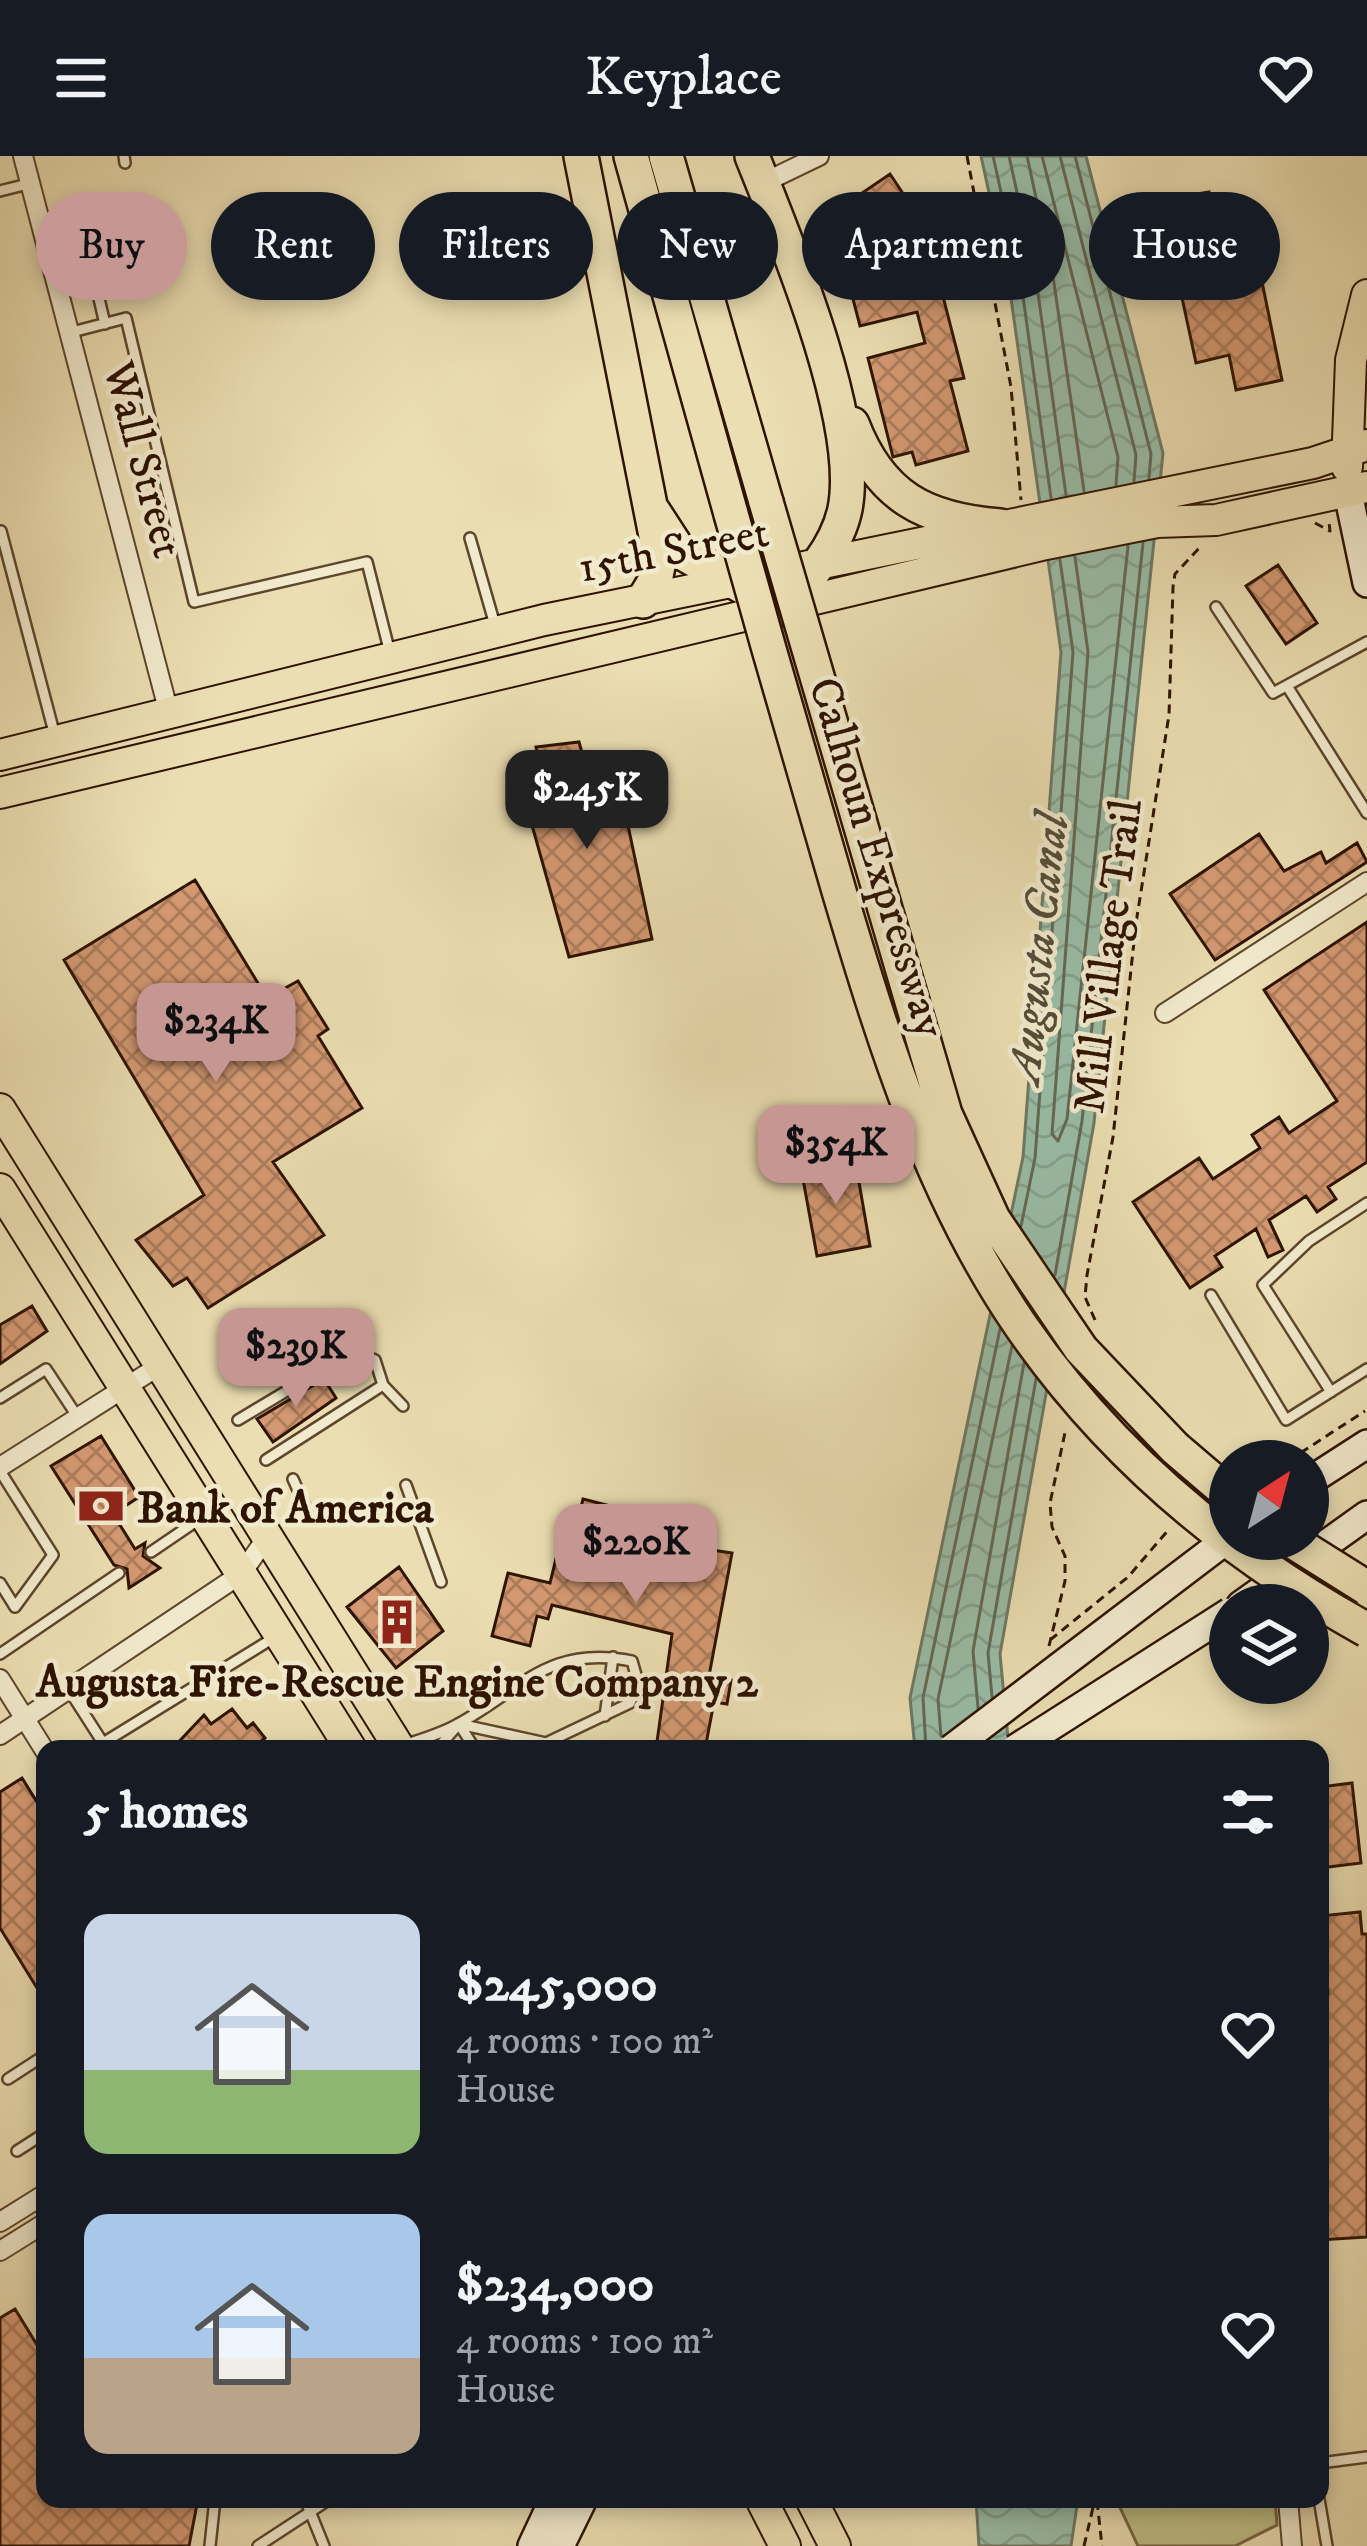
<!DOCTYPE html>
<meta charset="utf-8">
<style>
:root{--surface:#171b24;--page:#20242c;--text:#f1f3f6;--muted:#9ea1a6;--accent:#c59692}
body{margin:0;font-family:"IM FELL DW Pica",serif;background:var(--page);color:var(--text);height:100vh;display:flex;flex-direction:column;font-size:45px;white-space:nowrap}
*{box-sizing:border-box;margin:0}
p{font-size:39px;color:var(--muted)}
.icon{flex:none;width:66px;height:66px;fill:none;stroke:currentColor;stroke-width:2;stroke-linecap:round;stroke-linejoin:round}
.map{position:relative;flex:1;overflow:hidden}
.side{position:absolute;left:36px;top:1584px;width:1293px;height:768px;display:flex;flex-direction:column;background:var(--surface);border-radius:24px;box-shadow:0 6px 18px #0003}
.side>*{flex:none}
.top-card{position:absolute;left:36px;top:36px;width:1296px;height:108px;display:flex;gap:24px}
.needle{width:78px;rotate:36deg}
.tools{position:absolute;left:1209px;top:1284px;display:grid;gap:24px}
.tools a{display:grid;place-items:center;width:120px;height:120px;border-radius:50%;background:var(--surface);box-shadow:0 6px 18px #0003;font-size:60px}
.price{position:absolute;translate:-50% -102px;padding:0 27px;border-radius:24px;background:var(--accent);color:#111;font-size:39px;line-height:78px;filter:drop-shadow(0 3px 6px #0008)}
.price::after{content:'';position:absolute;left:50%;top:72px;width:36px;height:27px;margin-left:-18px;background:inherit;clip-path:polygon(0 0,100% 0,50% 100%)}
.price.selected{background:#222;color:#fff}
ul{padding:0;list-style:none}
li{display:flex;align-items:center;gap:36px;height:300px;padding:0 48px}
li span{display:grid;place-items:center;flex:none;width:336px;height:240px;border-radius:24px;color:#555}
li>.icon{margin-inline-start:auto}
span .icon{width:144px;height:144px;fill:#fffc;stroke-width:1}
li b{font-size:51px}
h2{display:flex;justify-content:space-between;align-items:center;height:144px;padding:0 48px;font-size:51px}
.chip{padding:0 42px;border-radius:54px;background:var(--surface);box-shadow:0 6px 18px #0003;font-size:42px;line-height:108px}
.chip.selected{background:var(--accent);color:#111}
header{display:flex;justify-content:space-between;align-items:center;height:156px;padding:0 48px;background:var(--surface);font-size:54px;font-weight:600}
.map>svg:first-child{display:block}
.green{fill:#c0bf87;stroke:#776944;stroke-width:3}
.water{fill:url(#water-waves);stroke:#6e7964;stroke-width:3}
.lines{fill:none;stroke-linecap:round;stroke-linejoin:round}
.shore{stroke:#646854;stroke-width:3}
.building{fill:url(#building-cross-hatch);stroke:#2e1300;stroke-width:3}
.lane-casing{stroke:#5d462c;stroke-width:14}
.street-casing{stroke:#5d462c;stroke-width:22}
.secondary-casing{stroke:#2e1300;stroke-width:32}
.primary-casing{stroke:#2e1300;stroke-width:34}
.highway-casing{stroke:#2e1300;stroke-width:38}
.path{stroke:#2e1300;stroke-width:3;stroke-dasharray:9 6;stroke-linecap:butt}
.lane{stroke:#f2eacd;stroke-width:9}
.street{stroke:#f2eacd;stroke-width:18}
.secondary{stroke:#f2eacd;stroke-width:27}
.primary{stroke:#ebdeb2;stroke-width:30}
.highway{stroke:#ebdeb2;stroke-width:33}
.secondary-bridge-casing{stroke:#2e1300;stroke-width:32;stroke-linecap:butt}
.highway-bridge-casing{stroke:#2e1300;stroke-width:38;stroke-linecap:butt}
.secondary-bridge{stroke:#f2eacd;stroke-width:27}
.highway-bridge{stroke:#ebdeb2;stroke-width:33}
.labels{text-anchor:middle;stroke-width:9;stroke-linejoin:round;paint-order:stroke}
.street-label{font-size:45px;fill:#2e1300;stroke:#f2eacd}
.poi-label{font-size:45px;font-weight:bold;fill:#2e1300;stroke:#f2eacd;text-anchor:start}
.water-label{font-size:48px;font-style:italic;fill:#534e3a;stroke:#f2eacd}
</style>
<header><svg class="icon" aria-label="menu" viewBox="0 0 24 24"><path d="M4 6h16M4 12h16M4 18h16"/></svg>Keyplace<svg class="icon" aria-label="heart" viewBox="0 0 24 24"><path d="M12 20l-8-8c-3-5 5-10 8-4 3-6 11-1 8 4z"/></svg></header>
<div class="map">
<svg width="1367" height="2390" viewBox="0 0 1367 2390">
<defs>
<pattern id="water-waves" width="16" height="10" patternUnits="userSpaceOnUse" patternTransform="scale(3)"><rect width="16" height="10" fill="#99bda7"/><path d="M0 5q4-4 8 0t8 0" fill="none" stroke="#84a28e"/></pattern>
<pattern id="building-cross-hatch" width="8" height="8" patternUnits="userSpaceOnUse" patternTransform="scale(3)"><rect width="8" height="8" fill="#d49972"/><path d="M0 0l8 8M0 8l8-8" fill="none" stroke="#ac7c5b"/></pattern>
</defs>
<rect width="100%" height="100%" fill="#ebdeb2"/>
<filter id="stains"><feTurbulence type="fractalNoise" baseFrequency=".00167" numOctaves="4"/><feColorMatrix values="0 0 0 0 .2 0 0 0 0 .09 0 0 0 0 .02 0 0 0 .5 -.17"/></filter>
<radialGradient id="worn" r=".72"><stop offset=".6" stop-color="#630" stop-opacity="0"/><stop offset="1" stop-color="#630" stop-opacity=".3"/></radialGradient>
<path class="green" d="M1116,2343H1275L1277,2369L1235,2390H1138Z"/>
<path class="water" d="M981,0H1086L1163,297L1094,967L1000,1498L1009,1593H915L910,1542L1023,1001L1061,496L1009,128Z
M976,2343H1078L1071,2390H979Z"/>
<g class="lines">
<path class="shore" d="M993,0L1021,126L1051,342
M1009,0L1036,123L1066,339
M1027,0L1053,120L1084,335
M1042,0L1118,301L1116,329
M1060,0L1136,299L1134,325
M1075,0L1151,298L1149,322
M1075,401L1088,496L1052,978L1058,985L1067,963L1128,390
M1021,1070L1035,1002L1073,496L1060,404
M1055,1119L1082,965L1143,387
M992,1541L988,1497L1036,1223
M978,1552L973,1495L1024,1207
M941,1580L938,1543L1012,1190
M926,1593L923,1542L1000,1173"/>
</g>
<path class="building" d="M890,18L910,48L841,94L821,65Z
M1209,36L1212,58L1170,64L1166,43Z
M931,94L964,222L950,225L968,295L916,309L912,296L893,301L868,202L925,187L917,156L860,170L852,139L919,122L913,99Z
M1258,106L1282,224L1236,234L1229,199L1196,207L1178,123Z
M1278,409L1317,467L1286,488L1246,430Z
M579,586L596,647L652,630L658,651L626,660L652,783L569,801L517,616L541,611L536,591Z
M1259,678L1284,715L1321,696L1326,707L1357,687L1367,706L1215,804L1170,738Z
M195,724L267,842L298,825L328,873L318,880L362,952L273,1006L324,1079L208,1152L187,1122L173,1130L136,1084L204,1039L64,804Z
M1367,766V1006L1328,1031L1336,1043L1317,1056L1306,1040L1269,1064L1283,1094L1268,1101L1256,1073L1215,1100L1222,1111L1190,1132L1133,1046L1199,1002L1213,1023L1260,992L1252,979L1279,961L1289,977L1337,945L1264,834Z
M855,1003L870,1090L817,1100L801,1012Z
M32,1150L47,1175L0,1208V1169Z
M324,1223L336,1242L273,1286L257,1263Z
M101,1280L139,1341L113,1358L135,1393L145,1387L143,1400L160,1412L129,1432L127,1413L114,1409L51,1310Z
M583,1343L634,1356L630,1372L667,1381L666,1387L732,1397L709,1520L731,1524L727,1548L714,1546L705,1593H656L672,1478L552,1449L548,1463L537,1460L530,1490L492,1480L508,1417L550,1427L565,1366L577,1369Z
M399,1411L443,1475L396,1512L347,1451Z
M232,1553L247,1572L253,1567L265,1582L252,1593H172L204,1559L211,1568Z
M22,1622L45,1659V1845L0,1772V1636Z
M1352,1627L1361,1707L1320,1712V1631Z
M1360,1756L1362,1778H1367V2081L1320,2084V1838L1328,1837L1320,1760Z
M15,2153L45,2202V2343H198L189,2390H0V2162Z"/>
<g class="lines">
<g class="lane-casing">
<path id="lane" d="M124,0L125,7
M0,35L32,27
M45,74L81,66L105,168
M72,176L126,162L194,446L367,406L390,497
M1,375L55,580
M470,382L495,469
M1216,451L1273,537L1367,486
M1287,530L1367,657
M1211,1139L1286,1264L1367,1213
M383,1229L403,1250
M1331,1236L1263,1129L1309,1085L1367,1047
M0,1242L46,1213L77,1260
M238,1264L353,1195L375,1204L383,1229L266,1304
M0,1315L53,1399L15,1451L0,1427
M293,1323L310,1361
M406,1329L441,1426
M151,1396L201,1362
M0,1498L119,1417
M69,1534L103,1587L275,1481
M605,1560L613,1501
M459,1568L475,1593
M404,1589C422,1583 441,1578 458,1568C521,1534 549,1488 632,1505L638,1526L630,1547L546,1587L459,1568
M437,1593L457,1570
M8,1923L45,1899
M17,1995L45,1977
M1320,2307L1367,2301
M305,2343L324,2390
M1319,2343L1327,2390
M210,2390L215,2343
M258,2390L330,2343"/>
</g>
<g class="street-casing">
<path id="street" d="M23,0L169,557
M763,27L819,0
M1165,857L1367,726
M0,1311L159,1210
M0,1523L45,1595
M0,1579L241,1418L268,1380
M0,2066L45,2038
M0,2095L45,2067
M1288,2343L1292,2390"/>
</g>
<g class="secondary-casing">
<path id="secondary" d="M1348,337L1367,427
M1308,1326L1367,1288
M1241,1449L1367,1359
M532,2390L554,2343
M560,2390L583,2343"/>
</g>
<g class="primary-casing">
<path id="primary" d="M1347,311L1351,204L1367,139
M0,599L544,464L1313,307L1367,289
M0,637L1046,388L1157,366L1216,364L1367,331
M0,953L400,1593
M0,1033L351,1593
M761,2343L785,2390
M811,2343L835,2390"/>
</g>
<g class="highway-casing">
<path id="highway" d="M581,0L660,400L655,425L643,445
M631,0L731,358
M666,0L766,346
M852,268C880,341 925,364 1000,370
M653,355L679,395L781,452C807,424 837,392 845,353C862,266 786,85 752,0"/>
</g>
<path class="path" d="M967,0L1011,231L1021,344
M1315,367L1330,375L1329,366
M1095,1164L1085,1141L1087,1119L1113,981L1136,767L1169,559L1173,431L1175,418L1202,389
M1288,1305L1365,1255
M1050,1484L1128,1421L1170,1372
M1049,1490L1065,1425V1400L1052,1371L1050,1347L1066,1272
M1097,2345L1102,2390
M1084,2390L1095,2343"/>
<use href="#lane" class="lane"/>
<use href="#street" class="street"/>
<use href="#secondary" class="secondary"/>
<use href="#primary" class="primary"/>
<use href="#highway" class="highway"/>
<g class="secondary-bridge-casing">
<path id="secondary-bridge" d="M951,1593L1230,1381
M1015,1593L1230,1456"/>
</g>
<g class="highway-bridge-casing">
<path id="highway-bridge" d="M766,346L945,958L993,1063L1081,1193L1175,1292L1230,1339
M731,358C766,484 802,609 839,735C884,886 931,1039 1021,1170C1110,1299 1231,1399 1367,1474
M1289,1383L1367,1432"/>
</g>
<use href="#secondary-bridge" class="secondary-bridge"/>
<use href="#highway-bridge" class="highway-bridge"/>
</g>
<defs>
<g id="bank-bare" transform="scale(3.6)"><path d="M-6-4H6V4H-6ZM0-2.3a2.3 2.3 0 1 0 0 4.6a2.3 2.3 0 1 0 0-4.6Z" fill="#8f2418" stroke="#f2eacd" stroke-width="2.5" paint-order="stroke"/></g>
<g id="building-bare" transform="scale(3.6)"><path d="M-4-6H4V6H1V3H-1V6H-4ZM-2.5-4.3h1.7v1.8h-1.7ZM.8-4.3h1.7v1.8H.8ZM-2.5-1h1.7V.8h-1.7ZM.8-1h1.7V.8H.8Z" fill="#8f2418" stroke="#f2eacd" stroke-width="2.5" paint-order="stroke"/></g>
</defs>
<g fill-rule="evenodd">
<use href="#bank-bare" x="101" y="1350"/>
<use href="#building-bare" x="397" y="1466"/>
</g>
<g class="labels">
<g class="street-label">
<text transform="translate(145 303) rotate(75)" y="16">Wall Street</text>
<text transform="translate(673 392) rotate(-11)" y="16">15th Street</text>
<text transform="translate(879 701) rotate(73)" y="16">Calhoun Expressway</text>
<text transform="translate(1106 800) rotate(-83)" y="16">Mill Village Trail</text>
</g>
<g class="poi-label">
<text x="137" y="1366">Bank of America</text>
<text x="397" y="1540" text-anchor="middle">Augusta Fire-Rescue Engine Company 2</text>
</g>
<g class="water-label">
<text transform="translate(1036 792) rotate(-84)" y="17">Augusta Canal</text>
</g>
</g>
<rect width="100%" height="100%" filter="url(#stains)"/>
<rect width="100%" height="100%" fill="url(#worn)"/>
</svg>
<div class="tools">
<a><svg class="needle" viewBox="-14 -14 28 28"><path d="M0-13l5 13h-10z" fill="#e53935"/><path d="M0 13l5-13h-10z" fill="#9ea1a6"/></svg></a>
<a><svg class="icon" aria-label="layers" viewBox="0 0 24 24"><path d="M12 4l9 5-9 5-9-5zM3 14l9 5 9-5"/></svg></a>
</div>
<b class="price selected" style="left:587px;top:696px">$245K</b>
<b class="price" style="left:216px;top:929px">$234K</b>
<b class="price" style="left:836px;top:1051px">$354K</b>
<b class="price" style="left:296px;top:1254px">$239K</b>
<b class="price" style="left:636px;top:1450px">$220K</b>
<div class="top-card">
<a class="chip selected">Buy</a>
<a class="chip">Rent</a>
<a class="chip">Filters</a>
<a class="chip">New</a>
<a class="chip">Apartment</a>
<a class="chip">House</a>
</div>
<section class="side">
<h2>5 homes<svg class="icon" aria-label="filters" viewBox="0 0 24 24"><path d="M4 7h16M4 17h16"/><circle cx="9" cy="7" r="2"/><circle cx="15" cy="17" r="2"/></svg></h2>
<ul>
<li><span style="background:linear-gradient(#c9d6e8 65%,#8fb573 0)"><svg class="icon" aria-label="home" viewBox="0 0 24 24"><path d="M3 11l9-7 9 7M6 9v11h12V9"/></svg></span><div><b>$245,000</b><p>4 rooms · 100 m²</p><p>House</p></div><svg class="icon" aria-label="heart" viewBox="0 0 24 24"><path d="M12 20l-8-8c-3-5 5-10 8-4 3-6 11-1 8 4z"/></svg></li>
<li><span style="background:linear-gradient(#a9c7e8 60%,#b9a48a 0)"><svg class="icon" aria-label="home" viewBox="0 0 24 24"><path d="M3 11l9-7 9 7M6 9v11h12V9"/></svg></span><div><b>$234,000</b><p>4 rooms · 100 m²</p><p>House</p></div><svg class="icon" aria-label="heart" viewBox="0 0 24 24"><path d="M12 20l-8-8c-3-5 5-10 8-4 3-6 11-1 8 4z"/></svg></li>
</ul>
</section>
</div>
